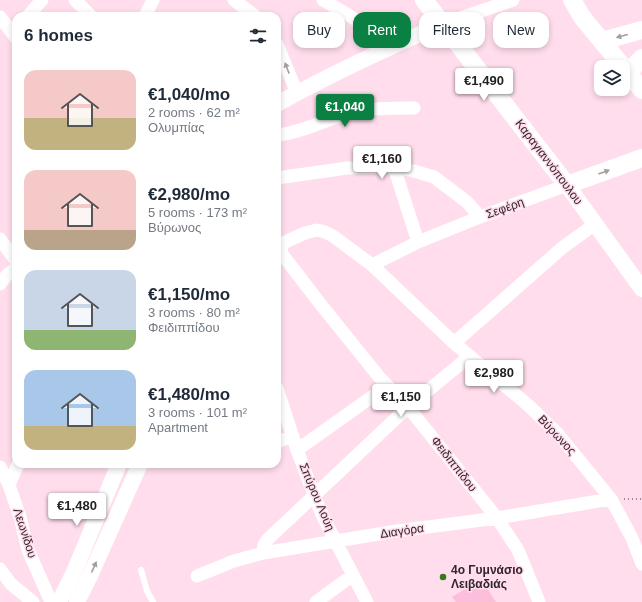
<!DOCTYPE html>
<meta charset="utf-8">
<style>
:root{--surface:#fff;--page:#f2f2f3;--text:#1f2937;--muted:#747a83;--accent:#0b8043}
body{margin:0;font-family:Arial,sans-serif;background:var(--page);color:var(--text);height:100vh;display:flex;flex-direction:column;font-size:15px;white-space:nowrap}
*{box-sizing:border-box;margin:0}
p{font-size:13px;color:var(--muted)}
.icon{flex:none;width:22px;height:22px;fill:none;stroke:currentColor;stroke-width:2;stroke-linecap:round;stroke-linejoin:round}
.map{position:relative;flex:1;overflow:hidden}
.sheet{position:absolute;left:12px;top:12px;width:269px;height:456px;display:flex;flex-direction:column;background:var(--surface);border-radius:12px;box-shadow:0 2px 6px #0003}
.sheet>*{flex:none}
.guide{position:absolute;left:293px;top:12px;width:289px;height:36px;display:flex;gap:8px}
.tools{position:absolute;left:594px;top:60px;display:grid;gap:8px}
.tools a{display:grid;place-items:center;width:36px;height:36px;border-radius:8px;background:var(--surface);box-shadow:0 2px 6px #0003;font-size:20px}
.price{position:absolute;translate:-50% -34px;padding:0 9px;border-radius:4px;background:#fff;color:#222;font-size:13px;line-height:26px;filter:drop-shadow(0 1px 2px #0008)}
.price::after{content:'';position:absolute;left:50%;top:24px;width:12px;height:9px;margin-left:-6px;background:inherit;clip-path:polygon(0 0,100% 0,50% 100%)}
.price.selected{background:var(--accent);color:#fff}
ul{padding:0;list-style:none}
li{display:flex;align-items:center;gap:12px;height:100px;padding:0 12px}
li span{display:grid;place-items:center;flex:none;width:112px;height:80px;border-radius:12px;color:#555}
li>.icon{margin-inline-start:auto}
span .icon{width:48px;height:48px;fill:#fffc;stroke-width:1}
li b{font-size:17px}
h2{display:flex;justify-content:space-between;align-items:center;height:48px;padding:0 12px;font-size:17px}
.chip{padding:0 14px;border-radius:12px;background:var(--surface);box-shadow:0 2px 6px #0003;font-size:14px;line-height:36px}
.chip.selected{background:var(--accent);color:#fff}
.map>svg:first-child{display:block}
.green{fill:#fbbedb}
.lines{fill:none;stroke-linecap:round;stroke-linejoin:round}
.path{stroke:#9f8791;stroke-width:2;stroke-dasharray:1 3;stroke-linecap:butt}
.service{stroke:#fff;stroke-width:6}
.minor{stroke:#fff;stroke-width:13}
.tertiary{stroke:#fff;stroke-width:16}
.secondary{stroke:#fff;stroke-width:18}
.oneway{fill:#a39da0}
.poi-dot{fill:#35791a;stroke:#ffddec;stroke-width:1.5}
.labels{text-anchor:middle;stroke-width:3;stroke-linejoin:round;paint-order:stroke}
.street-label{font-size:12px;fill:#32252b;stroke:#ffddec}
.poi-label{font-size:12px;font-weight:bold;fill:#32252b;stroke:#ffddec;text-anchor:start}
</style>
<div class="map">
<svg width="642" height="602" viewBox="0 0 642 602">
<rect width="100%" height="100%" fill="#ffddec"/>
<path class="green" d="M481,579L496,602H456L452,597Z"/>
<g class="lines">
<path class="path" d="M624,499H642"/>
<path class="service" d="M141,570L147,591L153,602"/>
<path class="minor" d="M75,0L91,16
M234,0L255,16
M323,0L350,16L393,46
M28,16L42,0
M145,16L153,0
M0,17L16,38
M443,24L513,0
M277,44L297,93
M277,135C300,133 323,121 346,114C368,108 390,108 414,108
M394,167L418,242
M277,178L347,168L394,167L414,171L434,177L467,202L480,217
M0,239L16,261
M372,265L418,242L480,217L567,185
M0,284L7,275L16,268
M454,343L562,248L595,224
M277,388L297,450L314,495L323,517L367,602
M277,442L293,436
M297,450L387,386
M18,464L9,485L20,517L28,550L51,602
M0,467L9,485
M263,553L264,545L267,540L408,407L470,356
M0,569L11,584L33,602
M197,576L234,561L263,553L397,531L497,518L611,499
M316,602L353,575
M539,602L518,550L497,518L408,407L380,378L322,306L282,254L281,246L283,243L305,233L317,230L325,232L333,236L372,265L454,343L528,405L558,434L611,499L632,538L642,564"/>
<path class="tertiary" d="M277,104C331,74 387,48 443,24
M567,185L642,289
M59,602L74,572L119,464
M77,602L89,578L140,464"/>
<path class="secondary" d="M424,0L567,185L642,158
M572,0L582,17L642,90
M602,41L642,30
M628,73L642,58"/>
</g>
<defs><path id="oneway-solid" d="M-6-.8H1V-3.2L6.5 0L1 3.2V.8H-6Z"/></defs>
<g class="oneway">
<use href="#oneway-solid" transform="translate(622 36) rotate(165)"/>
<use href="#oneway-solid" transform="translate(287 68) rotate(-111)"/>
<use href="#oneway-solid" transform="translate(604 172) rotate(-20)"/>
<use href="#oneway-solid" transform="translate(94 567) rotate(-66)"/>
</g>
<circle class="poi-dot" cx="443" cy="577" r="4"/>
<g class="labels">
<g class="street-label">
<text transform="translate(549 162) rotate(53)" y="4">Καραγιαννόπουλου</text>
<text transform="translate(505 208) rotate(-20)" y="4">Σεφέρη</text>
<text transform="translate(557 435) rotate(47)" y="4">Βύρωνος</text>
<text transform="translate(454 464) rotate(52)" y="4">Φειδιππίδου</text>
<text transform="translate(317 497) rotate(67)" y="4">Σπύρου Λούη</text>
<text transform="translate(402 531) rotate(-8)" y="4">Διαγόρα</text>
<text transform="translate(25 533) rotate(72)" y="4">Λεωνίδου</text>
</g>
<g class="poi-label">
<text x="451" y="574">4o Γυμνάσιο<tspan x="451" dy="14">Λειβαδιάς</tspan></text>
</g>
</g>
</svg>
<div class="tools">
<a><svg class="icon" aria-label="layers" viewBox="0 0 24 24"><path d="M12 4l9 5-9 5-9-5zM3 14l9 5 9-5"/></svg></a>
</div>
<b class="price" style="left:484px;top:102px">€1,490</b>
<b class="price selected" style="left:345px;top:128px">€1,040</b>
<b class="price" style="left:382px;top:180px">€1,160</b>
<b class="price" style="left:494px;top:394px">€2,980</b>
<b class="price" style="left:401px;top:418px">€1,150</b>
<b class="price" style="left:77px;top:527px">€1,480</b>
<div class="guide">
<a class="chip">Buy</a>
<a class="chip selected">Rent</a>
<a class="chip">Filters</a>
<a class="chip">New</a>
</div>
<section class="sheet">
<h2>6 homes<svg class="icon" aria-label="filters" viewBox="0 0 24 24"><path d="M4 7h16M4 17h16"/><circle cx="9" cy="7" r="2"/><circle cx="15" cy="17" r="2"/></svg></h2>
<ul>
<li><span style="background:linear-gradient(#f6c9c9 60%,#c2b280 0)"><svg class="icon" aria-label="home" viewBox="0 0 24 24"><path d="M3 11l9-7 9 7M6 9v11h12V9"/></svg></span><div><b>€1,040/mo</b><p>2 rooms · 62 m²</p><p>Ολυμπίας</p></div></li>
<li><span style="background:linear-gradient(#f6c9c9 75%,#b9a48a 0)"><svg class="icon" aria-label="home" viewBox="0 0 24 24"><path d="M3 11l9-7 9 7M6 9v11h12V9"/></svg></span><div><b>€2,980/mo</b><p>5 rooms · 173 m²</p><p>Βύρωνος</p></div></li>
<li><span style="background:linear-gradient(#c9d6e8 75%,#8fb573 0)"><svg class="icon" aria-label="home" viewBox="0 0 24 24"><path d="M3 11l9-7 9 7M6 9v11h12V9"/></svg></span><div><b>€1,150/mo</b><p>3 rooms · 80 m²</p><p>Φειδιππίδου</p></div></li>
<li><span style="background:linear-gradient(#a9c7e8 70%,#c2b280 0)"><svg class="icon" aria-label="home" viewBox="0 0 24 24"><path d="M3 11l9-7 9 7M6 9v11h12V9"/></svg></span><div><b>€1,480/mo</b><p>3 rooms · 101 m²</p><p>Apartment</p></div></li>
</ul>
</section>
</div>
